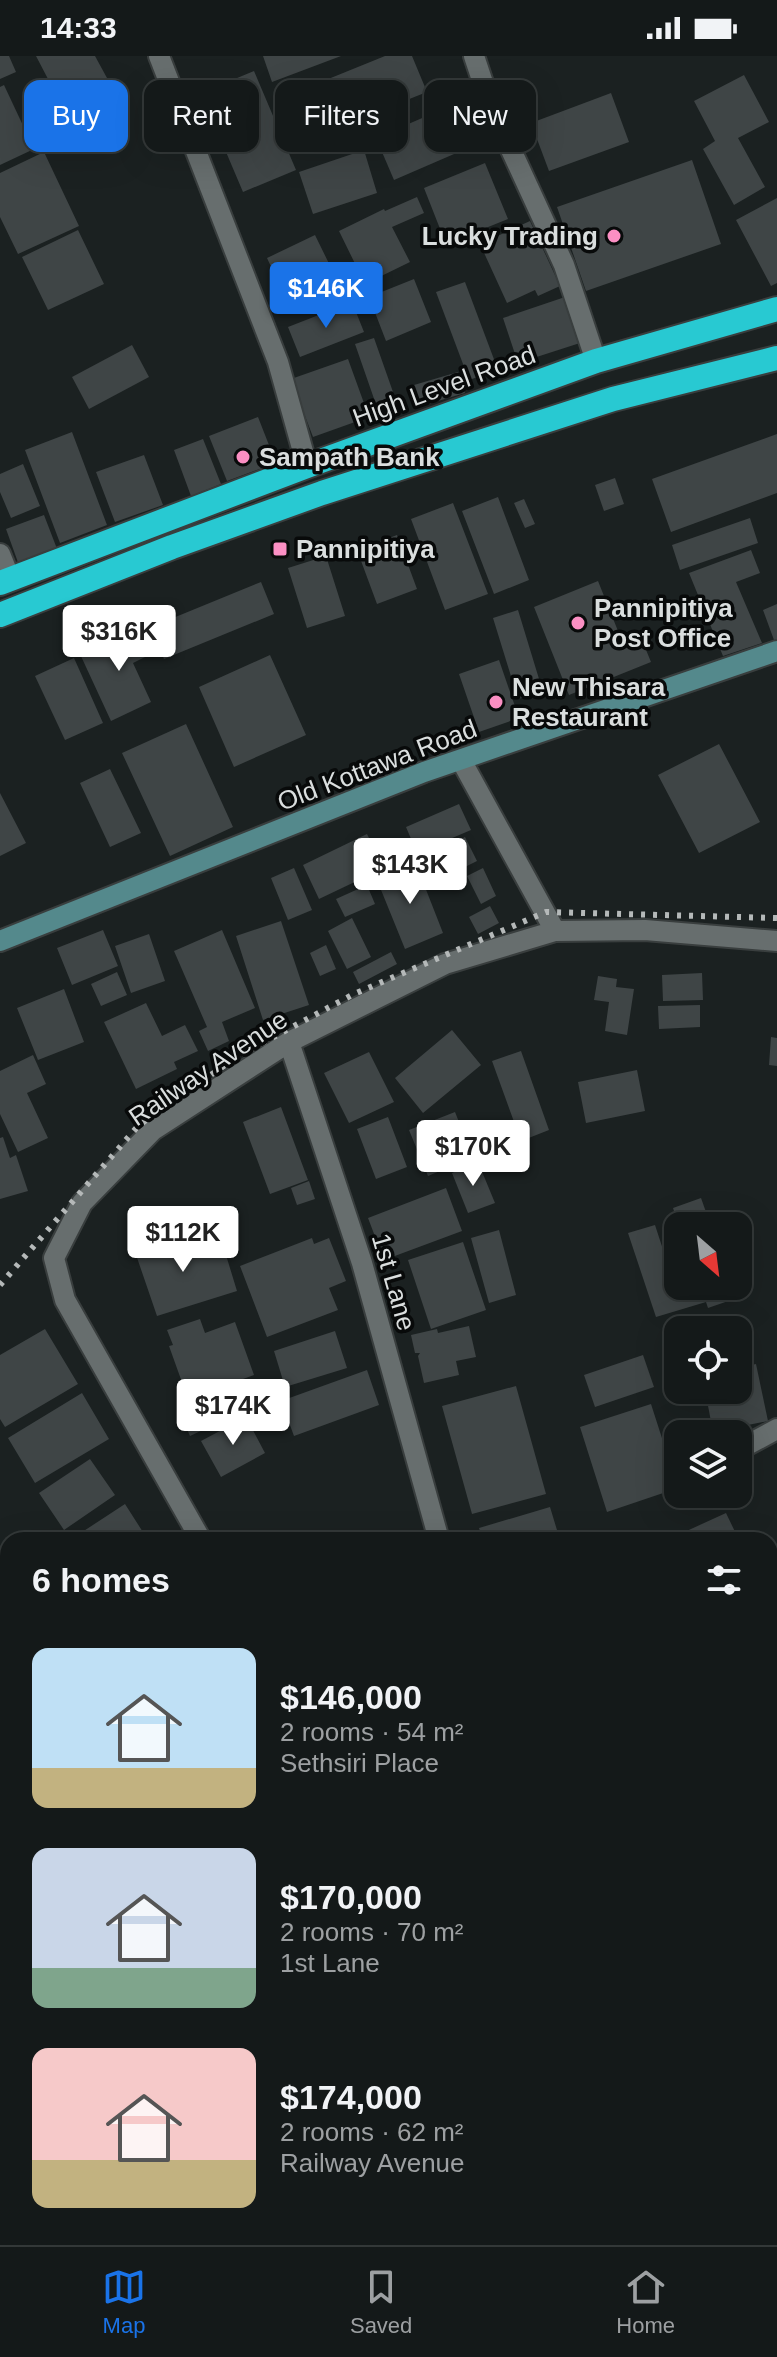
<!DOCTYPE html>
<meta charset="utf-8">
<style>
:root{--surface:#141919;--page:#212626;--text:#f1f3f6;--muted:#9da0a2;--line:#333838;--accent:#1a73e8}
body{margin:0;font-family:Arial,sans-serif;background:var(--page);color:var(--text);height:100vh;display:flex;flex-direction:column;font-size:30px;white-space:nowrap}
*{box-sizing:border-box;margin:0}
p{font-size:26px;color:var(--muted)}
.icon{flex:none;width:44px;height:44px;fill:none;stroke:currentColor;stroke-width:2;stroke-linecap:round;stroke-linejoin:round}
.map{position:relative;flex:1;overflow:hidden}
.details{position:absolute;left:0px;top:1476px;width:778px;height:714px;display:flex;flex-direction:column;background:var(--surface);border-radius:24px 24px 0 0;box-shadow:0 8px 32px #0002,0 0 0 2px var(--line)}
.details>*{flex:none}
.guide{position:absolute;left:24px;top:24px;width:730px;height:72px;display:flex;gap:16px}
.needle{width:52px;rotate:152deg}
.fabs{position:absolute;left:664px;top:1156px;display:grid;gap:16px}
.fabs a{display:grid;place-items:center;width:88px;height:88px;border-radius:16px;background:var(--surface);box-shadow:0 8px 32px #0002,0 0 0 2px var(--line);font-size:40px}
.price{position:absolute;translate:-50% -68px;padding:0 18px;border-radius:8px;background:#fff;color:#222;font-size:26px;line-height:52px;filter:drop-shadow(0 2px 4px #0008)}
.price::after{content:'';position:absolute;left:50%;top:48px;width:24px;height:18px;margin-left:-12px;background:inherit;clip-path:polygon(0 0,100% 0,50% 100%)}
.price.on{background:var(--accent);color:#fff}
ul{padding:0;list-style:none}
li{display:flex;align-items:center;gap:24px;height:200px;padding:0 32px}
li span{display:grid;place-items:center;flex:none;width:224px;height:160px;border-radius:16px;color:#555}
li>.icon{margin-inline-start:auto}
span .icon{width:96px;height:96px;fill:#fffc;stroke-width:1}
li b{font-size:34px}
h2{display:flex;justify-content:space-between;align-items:center;height:96px;padding:0 32px;font-size:34px}
.pill{padding:0 28px;border-radius:16px;background:var(--surface);box-shadow:0 8px 32px #0002,0 0 0 2px var(--line);font-size:28px;line-height:72px}
.pill.on{background:var(--accent);color:#fff}
.status{display:flex;justify-content:space-between;align-items:center;height:56px;padding:0 40px;background:var(--surface);direction:ltr}
.status svg{height:22px;fill:currentColor}
.tab-bar{display:flex;justify-content:space-around;align-items:center;height:112px;border-top:2px solid var(--line);background:var(--surface);font-size:22px;color:var(--muted)}
.tab-bar a{display:grid;justify-items:center;gap:4px}
.tab-bar .on{color:var(--accent)}
.map>svg:first-child{display:block}
.building{fill:#3f4546}
.lines{fill:none;stroke-linecap:round;stroke-linejoin:round}
.street-casing{stroke:#393e3e;stroke-width:24}
.secondary-casing{stroke:#393e3e;stroke-width:24}
.highway-casing{stroke:#393e3e;stroke-width:28}
.street{stroke:#676e6e;stroke-width:20}
.secondary{stroke:#54898c;stroke-width:20}
.highway{stroke:#28c9d2;stroke-width:24}
.rail{stroke:#b5b9b9;stroke-width:6;stroke-dasharray:4 8;stroke-linecap:butt}
.poi-dot{fill:#fb8fc3;stroke:#080a0a;stroke-width:3}
.labels{text-anchor:middle;stroke-width:7;stroke-linejoin:round;paint-order:stroke}
.poi-label{font-size:26px;font-weight:bold;fill:#dadede;stroke:#080a0a;text-anchor:start}
.street-label{font-size:26px;fill:#dadede;stroke:#080a0a}
</style>
<div class="status"><b>14:33</b><svg viewBox="0 0 49 12"><path d="M0 12V9h3v3zM5 12V6h3v6zM10 12V3h3v9zM15 12V0h3v12zM26 1h20v11H26zM47 4h2v5h-2z"/></svg></div>
<div class="map">
<svg width="777" height="2189" viewBox="0 0 777 2189">
<rect width="100%" height="100%" fill="#1b2121"/>
<path class="building" d="M0,0H9L16,16L0,23Z
M36,0H95L119,44L72,69Z
M263,0H341L272,26Z
M385,0H412L427,36L369,59L376,78L341,91L335,73L329,75L311,30Z
M254,15L296,114L243,136L201,37Z
M744,19L769,66L738,82L765,131L734,149L703,93L715,85L694,45Z
M473,28L490,64L457,79L440,43Z
M4,29L34,93L0,109V31Z
M611,37L629,86L549,115L531,67Z
M443,53L461,95L394,124L376,82Z
M364,94L377,137L313,158L299,116Z
M44,96L79,170L18,198L0,161V117Z
M692,104L721,188L586,235L557,151Z
M485,107L508,163L446,188L424,132Z
M417,141L424,157L392,171L410,206L365,228L339,175L384,153L385,155Z
M777,142V227L771,230L736,164Z
M530,165L560,230L538,240L535,234L507,247L480,188Z
M78,174L104,228L48,254L22,201Z
M315,179L340,230L291,254L267,202Z
M414,223L431,266L386,285L369,241Z
M465,226L498,314L469,324L436,236Z
M565,241L580,287L518,307L503,262Z
M352,246L364,276L300,301L288,271Z
M374,282L399,353L380,360L355,288Z
M132,289L149,321L89,353L72,321Z
M348,303L369,361L313,381L291,323Z
M458,316L465,337L421,350L414,329Z
M258,361L276,407L227,425L209,380Z
M72,376L107,469L60,487L25,394Z
M777,378V437L671,476L652,423Z
M203,383L221,428L191,440L174,394Z
M144,399L163,449L115,466L96,416Z
M23,408L40,450L11,462L0,436V418Z
M615,422L624,448L604,455L595,429Z
M498,441L529,524L494,538L462,455Z
M524,443L535,468L525,472L514,447Z
M453,447L488,538L445,554L411,463Z
M44,459L59,498L20,512L6,473Z
M750,462L758,487L680,514L672,489Z
M397,479L417,533L377,548L357,494Z
M751,494L760,517L736,526L762,587L723,600L689,517Z
M326,500L345,560L307,572L288,512Z
M598,525L624,590L642,584L651,606L569,639L534,551Z
M261,526L274,558L164,603L151,571Z
M777,548V583L774,584L763,554Z
M518,554L543,636L518,643L493,562Z
M139,571L151,598L133,607L151,646L111,665L80,598Z
M270,599L306,679L234,711L199,631Z
M74,602L103,667L65,684L35,620Z
M499,604L519,662L479,676L459,618Z
M186,668L233,771L170,800L122,697Z
M719,688L760,766L699,797L658,719Z
M110,713L141,777L110,791L80,727Z
M0,737L26,787L0,800Z
M459,748L471,774L417,797L406,771Z
M367,778L384,812L319,843L303,809Z
M465,781L477,805L441,823L430,799Z
M416,808L443,877L405,893L377,824Z
M294,812L312,854L288,864L271,822Z
M483,812L496,840L481,848L467,820Z
M367,829L375,848L345,861L336,843Z
M490,850L499,867L478,878L469,861Z
M352,862L371,901L347,913L328,875Z
M281,865L309,949L263,964L236,880Z
M103,874L118,910L72,929L57,892Z
M222,874L255,952L222,966L229,985L208,995L199,975L207,971L174,895Z
M149,878L165,925L131,937L115,890Z
M326,889L336,913L320,920L310,897Z
M391,896L397,908L359,928L353,916Z
M117,916L127,939L101,950L91,928Z
M702,917L703,944L663,945L662,919Z
M598,920L617,923L616,931L634,933L627,979L605,975L609,946L594,944Z
M64,933L84,986L38,1004L17,952Z
M146,947L162,980L185,969L198,995L174,1006L177,1013L136,1033L104,966Z
M700,949V971L659,973L658,950Z
M452,974L481,1009L423,1057L395,1022Z
M771,981L777,982V1010L769,1009Z
M521,995L549,1074L521,1085L492,1005Z
M369,996L394,1046L349,1067L324,1017Z
M33,999L46,1028L27,1037L48,1082L18,1096L0,1058V1015Z
M637,1014L645,1055L586,1067L578,1026Z
M281,1051L308,1124L270,1138L243,1066Z
M455,1056L473,1101L428,1120L409,1074Z
M388,1061L407,1111L376,1123L357,1073Z
M3,1081L10,1102L16,1099L28,1135L0,1143V1082Z
M478,1106L495,1147L468,1157L452,1117Z
M309,1125L315,1143L297,1149L291,1132Z
M446,1132L462,1175L384,1204L368,1162Z
M701,1142L711,1170H679L673,1152Z
M655,1169L672,1221L678,1218V1230H732L737,1242L708,1252L706,1246L656,1261L628,1177Z
M499,1174L516,1239L489,1247L471,1182Z
M165,1177L173,1202L222,1186L237,1235L157,1260L132,1187Z
M312,1182L314,1188L329,1182L346,1225L329,1232L338,1254L267,1281L240,1210Z
M463,1186L486,1254L431,1273L408,1204Z
M200,1263L205,1277L235,1266L254,1319L188,1343L169,1290L173,1289L167,1274Z
M469,1270L476,1301L456,1305L459,1319L424,1327L418,1300L420,1297H415L411,1279L437,1273L438,1277Z
M45,1273L78,1328L5,1371L0,1363V1299Z
M335,1275L347,1312L285,1331L274,1295Z
M643,1299L654,1331L595,1351L584,1319Z
M756,1308L768,1365L713,1376L705,1334H738V1312Z
M367,1314L379,1349L294,1380L281,1345Z
M516,1330L546,1438L472,1458L442,1350Z
M223,1334L235,1359L190,1380L179,1355Z
M82,1337L109,1383L35,1427L8,1382Z
M651,1348L678,1432L607,1456L580,1371Z
M246,1361L265,1397L221,1421L201,1385Z
M90,1403L115,1439L64,1474L39,1437Z
M125,1448L148,1484H70Z
M550,1451L560,1484H483L479,1472Z
M726,1457L739,1484H683L680,1478Z
M777,1508V1544L770,1530V1512Z
M770,1566L777,1580V1590L770,1593Z
M777,1660V1719L770,1702V1662Z
M777,1900V1974L770,1960V1903Z
M8,1946V1976L0,1958V1950Z
M777,2118V2189H754L750,2182H770V2121Z"/>
<g class="lines">
<g class="street-casing">
<path id="street" d="M159,0L278,306L307,410
M474,0L490,48L564,209L596,305
M0,498L10,523
M461,704L555,875L645,874L777,885
M289,986L362,1207L439,1484
M738,1394L777,1373
M687,1441L690,1438
M201,1484L65,1244L54,1202L82,1147L153,1074L289,986L445,908L555,875
M770,1645L777,1638
M770,2024L777,2021
M0,2170H8
M648,2182L649,2189"/>
</g>
<g class="secondary-casing">
<path id="secondary" d="M0,885L424,716L777,595"/>
</g>
<g class="highway-casing">
<path id="highway" d="M0,527L307,410L596,305L777,253
M0,559L172,491L322,437L613,343L777,302"/>
</g>
<use href="#street" class="street"/>
<use href="#secondary" class="secondary"/>
<use href="#highway" class="highway"/>
<path class="rail" d="M0,1229L139,1069L238,1000L354,938L546,856L777,862"/>
</g>
<g class="poi-dot">
<circle cx="614" cy="180" r="8"/>
<circle cx="243" cy="401" r="8"/>
<rect x="272" y="485" width="16" height="16" rx="4"/>
<circle cx="578" cy="567" r="8"/>
<circle cx="496" cy="646" r="8"/>
</g>
<g class="labels">
<g class="poi-label">
<text x="598" y="189" text-anchor="end">Lucky Trading</text>
<text x="259" y="410">Sampath Bank</text>
<text x="296" y="502">Pannipitiya</text>
<text x="594" y="561">Pannipitiya<tspan x="594" dy="30">Post Office</tspan></text>
<text x="512" y="640">New Thisara<tspan x="512" dy="30">Restaurant</tspan></text>
</g>
<g class="street-label">
<text transform="translate(444 330) rotate(-20)" y="9">High Level Road</text>
<text transform="translate(377 709) rotate(-21)" y="9">Old Kottawa Road</text>
<text transform="translate(208 1012) rotate(-34)" y="9">Railway Avenue</text>
<text transform="translate(394 1226) rotate(74)" y="9">1st Lane</text>
</g>
</g>
</svg>
<div class="fabs">
<a><svg class="needle" viewBox="-14 -14 28 28"><path d="M0-13l5 13h-10z" fill="#e53935"/><path d="M0 13l5-13h-10z" fill="#9da0a2"/></svg></a>
<a><svg class="icon" aria-label="locate" viewBox="0 0 24 24"><circle cx="12" cy="12" r="6"/><path d="M12 2v4M12 18v4M2 12h4M18 12h4"/></svg></a>
<a><svg class="icon" aria-label="layers" viewBox="0 0 24 24"><path d="M12 4l9 5-9 5-9-5zM3 14l9 5 9-5"/></svg></a>
</div>
<b class="price on" style="left:326px;top:274px">$146K</b>
<b class="price" style="left:119px;top:617px">$316K</b>
<b class="price" style="left:410px;top:850px">$143K</b>
<b class="price" style="left:473px;top:1132px">$170K</b>
<b class="price" style="left:183px;top:1218px">$112K</b>
<b class="price" style="left:233px;top:1391px">$174K</b>
<div class="guide">
<a class="pill on">Buy</a>
<a class="pill">Rent</a>
<a class="pill">Filters</a>
<a class="pill">New</a>
</div>
<section class="details">
<h2>6 homes<svg class="icon" aria-label="filters" viewBox="0 0 24 24"><path d="M4 7h16M4 17h16"/><circle cx="9" cy="7" r="2"/><circle cx="15" cy="17" r="2"/></svg></h2>
<ul>
<li><span style="background:linear-gradient(#bfe0f5 75%,#c2b280 0)"><svg class="icon" aria-label="home" viewBox="0 0 24 24"><path d="M3 11l9-7 9 7M6 9v11h12V9"/></svg></span><div><b>$146,000</b><p>2 rooms · 54 m²</p><p>Sethsiri Place</p></div></li>
<li><span style="background:linear-gradient(#c9d6e8 75%,#7fa58c 0)"><svg class="icon" aria-label="home" viewBox="0 0 24 24"><path d="M3 11l9-7 9 7M6 9v11h12V9"/></svg></span><div><b>$170,000</b><p>2 rooms · 70 m²</p><p>1st Lane</p></div></li>
<li><span style="background:linear-gradient(#f6c9c9 70%,#c2b280 0)"><svg class="icon" aria-label="home" viewBox="0 0 24 24"><path d="M3 11l9-7 9 7M6 9v11h12V9"/></svg></span><div><b>$174,000</b><p>2 rooms · 62 m²</p><p>Railway Avenue</p></div></li>
</ul>
</section>
</div>
<nav class="tab-bar">
<a class="on"><svg class="icon" aria-label="map" viewBox="0 0 24 24"><path d="M3 6l6-2 6 2 6-2v14l-6 2-6-2-6 2zM9 4v14M15 6v14"/></svg>Map</a>
<a><svg class="icon" aria-label="saved" viewBox="0 0 24 24"><path d="M7 4h10v16l-5-4-5 4z"/></svg>Saved</a>
<a><svg class="icon" aria-label="home" viewBox="0 0 24 24"><path d="M3 11l9-7 9 7M6 9v11h12V9"/></svg>Home</a>
</nav>
